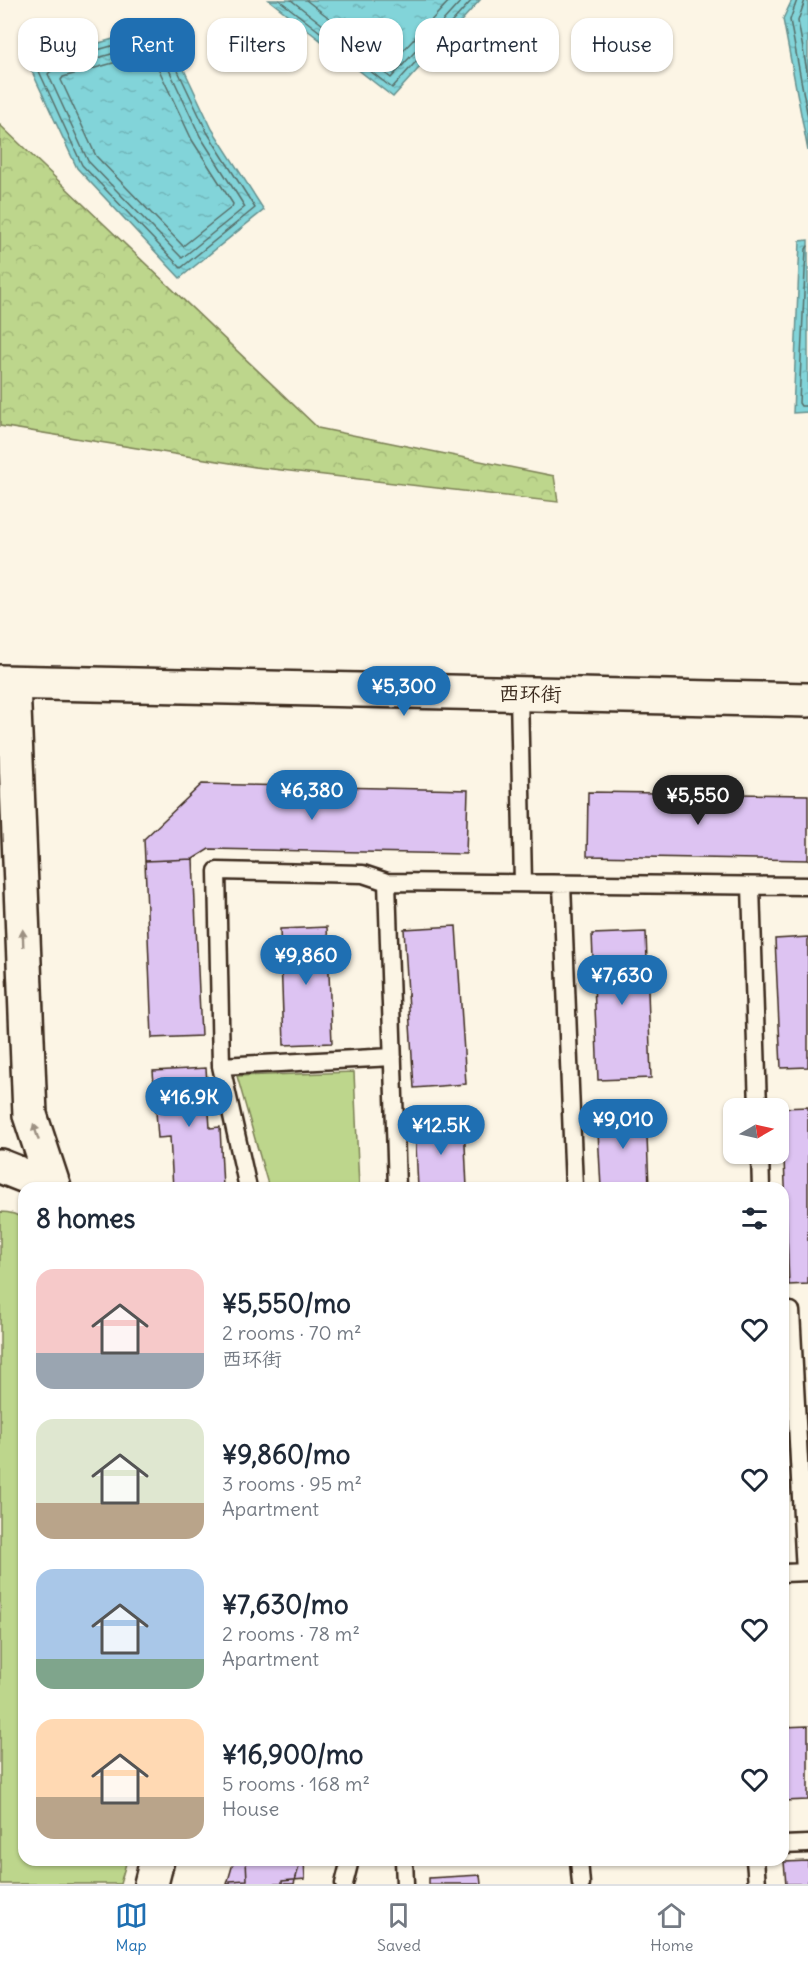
<!DOCTYPE html>
<meta charset="utf-8">
<style>
:root{--surface:#fff;--page:#f2f2f3;--text:#1f2937;--muted:#747a83;--line:#e0e1e3;--accent:#1f6fb2}
body{margin:0;font-family:Delius,"LXGW WenKai TC",sans-serif;background:var(--page);color:var(--text);height:100vh;display:flex;flex-direction:column;font-size:22px;white-space:nowrap}
*{box-sizing:border-box;margin:0}
p{font-size:20px;color:var(--muted)}
.icon{flex:none;width:33px;height:33px;fill:none;stroke:currentColor;stroke-width:2;stroke-linecap:round;stroke-linejoin:round}
.map{position:relative;flex:1;overflow:hidden}
.panel{position:absolute;left:18px;top:1182px;width:771px;height:684px;display:flex;flex-direction:column;background:var(--surface);border-radius:18px;box-shadow:0 2px 4px #0004}
.panel>*{flex:none}
.guide{position:absolute;left:18px;top:18px;width:772px;height:54px;display:flex;gap:12px}
.needle{width:39px;rotate:81deg}
.fabs{position:absolute;left:723px;top:1098px;display:grid;gap:12px}
.fabs a{display:grid;place-items:center;width:66px;height:66px;border-radius:12px;background:var(--surface);box-shadow:0 2px 4px #0004;font-size:30px}
.price{position:absolute;translate:-50% -51px;padding:0 14px;border-radius:21px;background:var(--accent);color:#fff;font-size:20px;line-height:39px;filter:drop-shadow(0 2px 3px #0008)}
.price::after{content:'';position:absolute;left:50%;top:36px;width:18px;height:14px;margin-left:-9px;background:inherit;clip-path:polygon(0 0,100% 0,50% 100%)}
.price.on{background:#222;color:#fff}
ul{padding:0;list-style:none}
li{display:flex;align-items:center;gap:18px;height:150px;padding:0 18px}
li span{display:grid;place-items:center;flex:none;width:168px;height:120px;border-radius:18px;color:#555}
li>.icon{margin-inline-start:auto}
span .icon{width:72px;height:72px;fill:#fffc;stroke-width:1}
li b{font-size:26px}
h2{display:flex;justify-content:space-between;align-items:center;height:72px;padding:0 18px;font-size:26px}
.pill{padding:0 21px;border-radius:18px;background:var(--surface);box-shadow:0 2px 4px #0004;font-size:21px;line-height:54px}
.pill.on{background:var(--accent);color:#fff}
.dock{display:flex;justify-content:space-around;align-items:center;height:84px;border-top:2px solid var(--line);background:var(--surface);font-size:16px;color:var(--muted)}
.dock a{display:grid;justify-items:center;gap:3px}
.dock .on{color:var(--accent)}
.map>svg:first-child{display:block}
.forest{fill:url(#forest-crowns);stroke:#7c8055;stroke-width:1.5}
.park{fill:#bdd68c;stroke:#7c8055;stroke-width:1.5}
.water{fill:url(#water-ripples);stroke:#66908e;stroke-width:1.5}
.lines{fill:none;stroke-linecap:round;stroke-linejoin:round}
.shore{stroke:#576e69;stroke-width:1.5}
.building{fill:#ddc3f2;stroke:#3b2a1e;stroke-width:1.5}
.service-casing{stroke:#3b2a1e;stroke-width:21}
.minor-casing{stroke:#3b2a1e;stroke-width:38}
.secondary-casing{stroke:#3b2a1e;stroke-width:38}
.service{stroke:#fcf5e5;stroke-width:16}
.minor{stroke:#fcf5e5;stroke-width:33}
.secondary{stroke:#fcf5e5;stroke-width:33}
.oneway{fill:#9c9082}
.labels{text-anchor:middle;stroke-width:5;stroke-linejoin:round;paint-order:stroke}
.street-label{font-size:21px;fill:#3b2a1e;stroke:#fcf5e5}
</style>
<div class="map">
<svg width="808" height="1884" viewBox="0 0 808 1884">
<defs>
<pattern id="forest-crowns" width="20" height="18" patternUnits="userSpaceOnUse" patternTransform="scale(1.5)"><rect width="20" height="18" fill="#bdd68c"/><path d="M2 6a3 3 0 1 1 6 0M12 15a3 3 0 1 1 6 0" fill="none" stroke="#a3b878"/></pattern>
<pattern id="water-ripples" width="26" height="14" patternUnits="userSpaceOnUse" patternTransform="scale(1.5)"><rect width="26" height="14" fill="#82d4d9"/><path d="M2 4q2-2 4 0t4 0M15 11q2-2 4 0t4 0" fill="none" stroke="#71b6ba"/></pattern>
</defs>
<rect width="100%" height="100%" fill="#fcf5e5"/>
<filter id="ink" filterUnits="userSpaceOnUse"><feTurbulence type="fractalNoise" baseFrequency=".0167" numOctaves="2"/><feDisplacementMap in="SourceGraphic" scale="12" xChannelSelector="R" yChannelSelector="G"/><feConvolveMatrix kernelMatrix="1 2 1 2 8 2 1 2 1" color-interpolation-filters="sRGB"/></filter>
<g filter="url(#ink)">
<path class="forest" d="M0,125L318,428L554,476L558,502L255,467L0,426Z"/>
<path class="park" d="M354,1072L359,1188H269L237,1076Z
M0,1212C8,1212 18,1214 24,1220V1860H127L120,1884H0Z"/>
<path class="water" d="M269,0H480L393,97Z
M792,0H808V151L783,19Z
M163,25L212,129L264,210L180,278L77,168L28,63Z
M808,240V412L793,413L800,241Z"/>
<g class="lines">
<path class="shore" d="M279,0L392,88L472,0
M291,0L391,78L462,0
M306,0L390,65L450,0
M797,0L790,20L808,118
M805,0L798,21L808,77
M158,33L161,35L207,132L255,208L181,268L82,165L38,69L40,66Z
M154,42L157,44L200,136L245,207L182,258L88,161L48,74L51,71Z
M149,53L152,55L192,140L233,204L232,207L183,246L96,156L61,80L63,77Z
M808,246L806,249L799,403L801,406H808"/>
</g>
<path class="building" d="M202,784L468,790L466,854L209,849L193,859L145,861L144,839Z
M588,792L808,795V860L587,856Z
M193,859L201,1036L152,1038L145,861Z
M456,926L466,1084L414,1088L404,929Z
M327,927L332,1043L284,1045L280,929Z
M646,932L651,1078L598,1080L592,934Z
M808,937V1067L781,1068L775,939Z
M206,1068L210,1128L220,1127L223,1188H173L170,1137L158,1138L153,1071Z
M808,1107V1284L789,1285L782,1108Z
M646,1111L649,1188H601L597,1113Z
M464,1123L467,1188H418L415,1125Z
M808,1726V1800L783,1801V1727Z
M234,1860H301L294,1884H227Z
M246,1860H304L305,1879L282,1881V1884H230V1881L247,1880Z
M808,1861V1884H786L784,1862Z
M480,1875L481,1884H429V1878Z"/>
<g class="lines">
<g class="service-casing">
<path id="service" d="M519,694L523,883
M562,884L574,1188
M751,886L758,1108
M221,1066L393,1057
M760,1154L761,1188
M248,1188L221,1066L217,871L363,874L387,882
M397,1188L387,882L808,886
M791,1311L805,1572
M783,1573L808,1572
M783,1845L808,1844
M404,1860L405,1884
M579,1860L581,1884
M755,1860L757,1884
M344,1884L350,1860"/>
</g>
<g class="minor-casing">
<path id="minor" d="M13,683L30,1115L54,1188
M0,1166L33,1179L39,1188
M151,1884L157,1860"/>
</g>
<g class="secondary-casing">
<path id="secondary" d="M0,682L808,700"/>
</g>
<use href="#service" class="service"/>
<use href="#minor" class="minor"/>
<use href="#secondary" class="secondary"/>
</g>
<defs><path id="oneway-solid" d="M-6-.8H1V-3.2L6.5 0L1 3.2V.8H-6Z" transform="scale(1.5)"/></defs>
<g class="oneway">
<use href="#oneway-solid" transform="translate(23 938) rotate(-92)"/>
<use href="#oneway-solid" transform="translate(36 1132) rotate(-108)"/>
</g>
</g>
<g class="labels">
<g class="street-label">
<text transform="translate(530 694) rotate(1)" y="7">西环街</text>
</g>
</g>
</svg>
<div class="fabs">
<a><svg class="needle" viewBox="-14 -14 28 28"><path d="M0-13l5 13h-10z" fill="#e53935"/><path d="M0 13l5-13h-10z" fill="#747a83"/></svg></a>
</div>
<b class="price" style="left:404px;top:717px">¥5,300</b>
<b class="price" style="left:312px;top:821px">¥6,380</b>
<b class="price on" style="left:698px;top:826px">¥5,550</b>
<b class="price" style="left:306px;top:986px">¥9,860</b>
<b class="price" style="left:622px;top:1006px">¥7,630</b>
<b class="price" style="left:189px;top:1128px">¥16.9K</b>
<b class="price" style="left:623px;top:1150px">¥9,010</b>
<b class="price" style="left:441px;top:1156px">¥12.5K</b>
<div class="guide">
<a class="pill">Buy</a>
<a class="pill on">Rent</a>
<a class="pill">Filters</a>
<a class="pill">New</a>
<a class="pill">Apartment</a>
<a class="pill">House</a>
</div>
<section class="panel">
<h2>8 homes<svg class="icon" aria-label="filters" viewBox="0 0 24 24"><path d="M4 7h16M4 17h16"/><circle cx="9" cy="7" r="2"/><circle cx="15" cy="17" r="2"/></svg></h2>
<ul>
<li><span style="background:linear-gradient(#f6c9c9 70%,#9aa5b1 0)"><svg class="icon" aria-label="home" viewBox="0 0 24 24"><path d="M3 11l9-7 9 7M6 9v11h12V9"/></svg></span><div><b>¥5,550/mo</b><p>2 rooms · 70 m²</p><p>西环街</p></div><svg class="icon" aria-label="heart" viewBox="0 0 24 24"><path d="M12 20l-8-8c-3-5 5-10 8-4 3-6 11-1 8 4z"/></svg></li>
<li><span style="background:linear-gradient(#dfe7d0 70%,#b9a48a 0)"><svg class="icon" aria-label="home" viewBox="0 0 24 24"><path d="M3 11l9-7 9 7M6 9v11h12V9"/></svg></span><div><b>¥9,860/mo</b><p>3 rooms · 95 m²</p><p>Apartment</p></div><svg class="icon" aria-label="heart" viewBox="0 0 24 24"><path d="M12 20l-8-8c-3-5 5-10 8-4 3-6 11-1 8 4z"/></svg></li>
<li><span style="background:linear-gradient(#a9c7e8 75%,#7fa58c 0)"><svg class="icon" aria-label="home" viewBox="0 0 24 24"><path d="M3 11l9-7 9 7M6 9v11h12V9"/></svg></span><div><b>¥7,630/mo</b><p>2 rooms · 78 m²</p><p>Apartment</p></div><svg class="icon" aria-label="heart" viewBox="0 0 24 24"><path d="M12 20l-8-8c-3-5 5-10 8-4 3-6 11-1 8 4z"/></svg></li>
<li><span style="background:linear-gradient(#ffd9b3 65%,#b9a48a 0)"><svg class="icon" aria-label="home" viewBox="0 0 24 24"><path d="M3 11l9-7 9 7M6 9v11h12V9"/></svg></span><div><b>¥16,900/mo</b><p>5 rooms · 168 m²</p><p>House</p></div><svg class="icon" aria-label="heart" viewBox="0 0 24 24"><path d="M12 20l-8-8c-3-5 5-10 8-4 3-6 11-1 8 4z"/></svg></li>
</ul>
</section>
</div>
<nav class="dock">
<a class="on"><svg class="icon" aria-label="map" viewBox="0 0 24 24"><path d="M3 6l6-2 6 2 6-2v14l-6 2-6-2-6 2zM9 4v14M15 6v14"/></svg>Map</a>
<a><svg class="icon" aria-label="saved" viewBox="0 0 24 24"><path d="M7 4h10v16l-5-4-5 4z"/></svg>Saved</a>
<a><svg class="icon" aria-label="home" viewBox="0 0 24 24"><path d="M3 11l9-7 9 7M6 9v11h12V9"/></svg>Home</a>
</nav>
